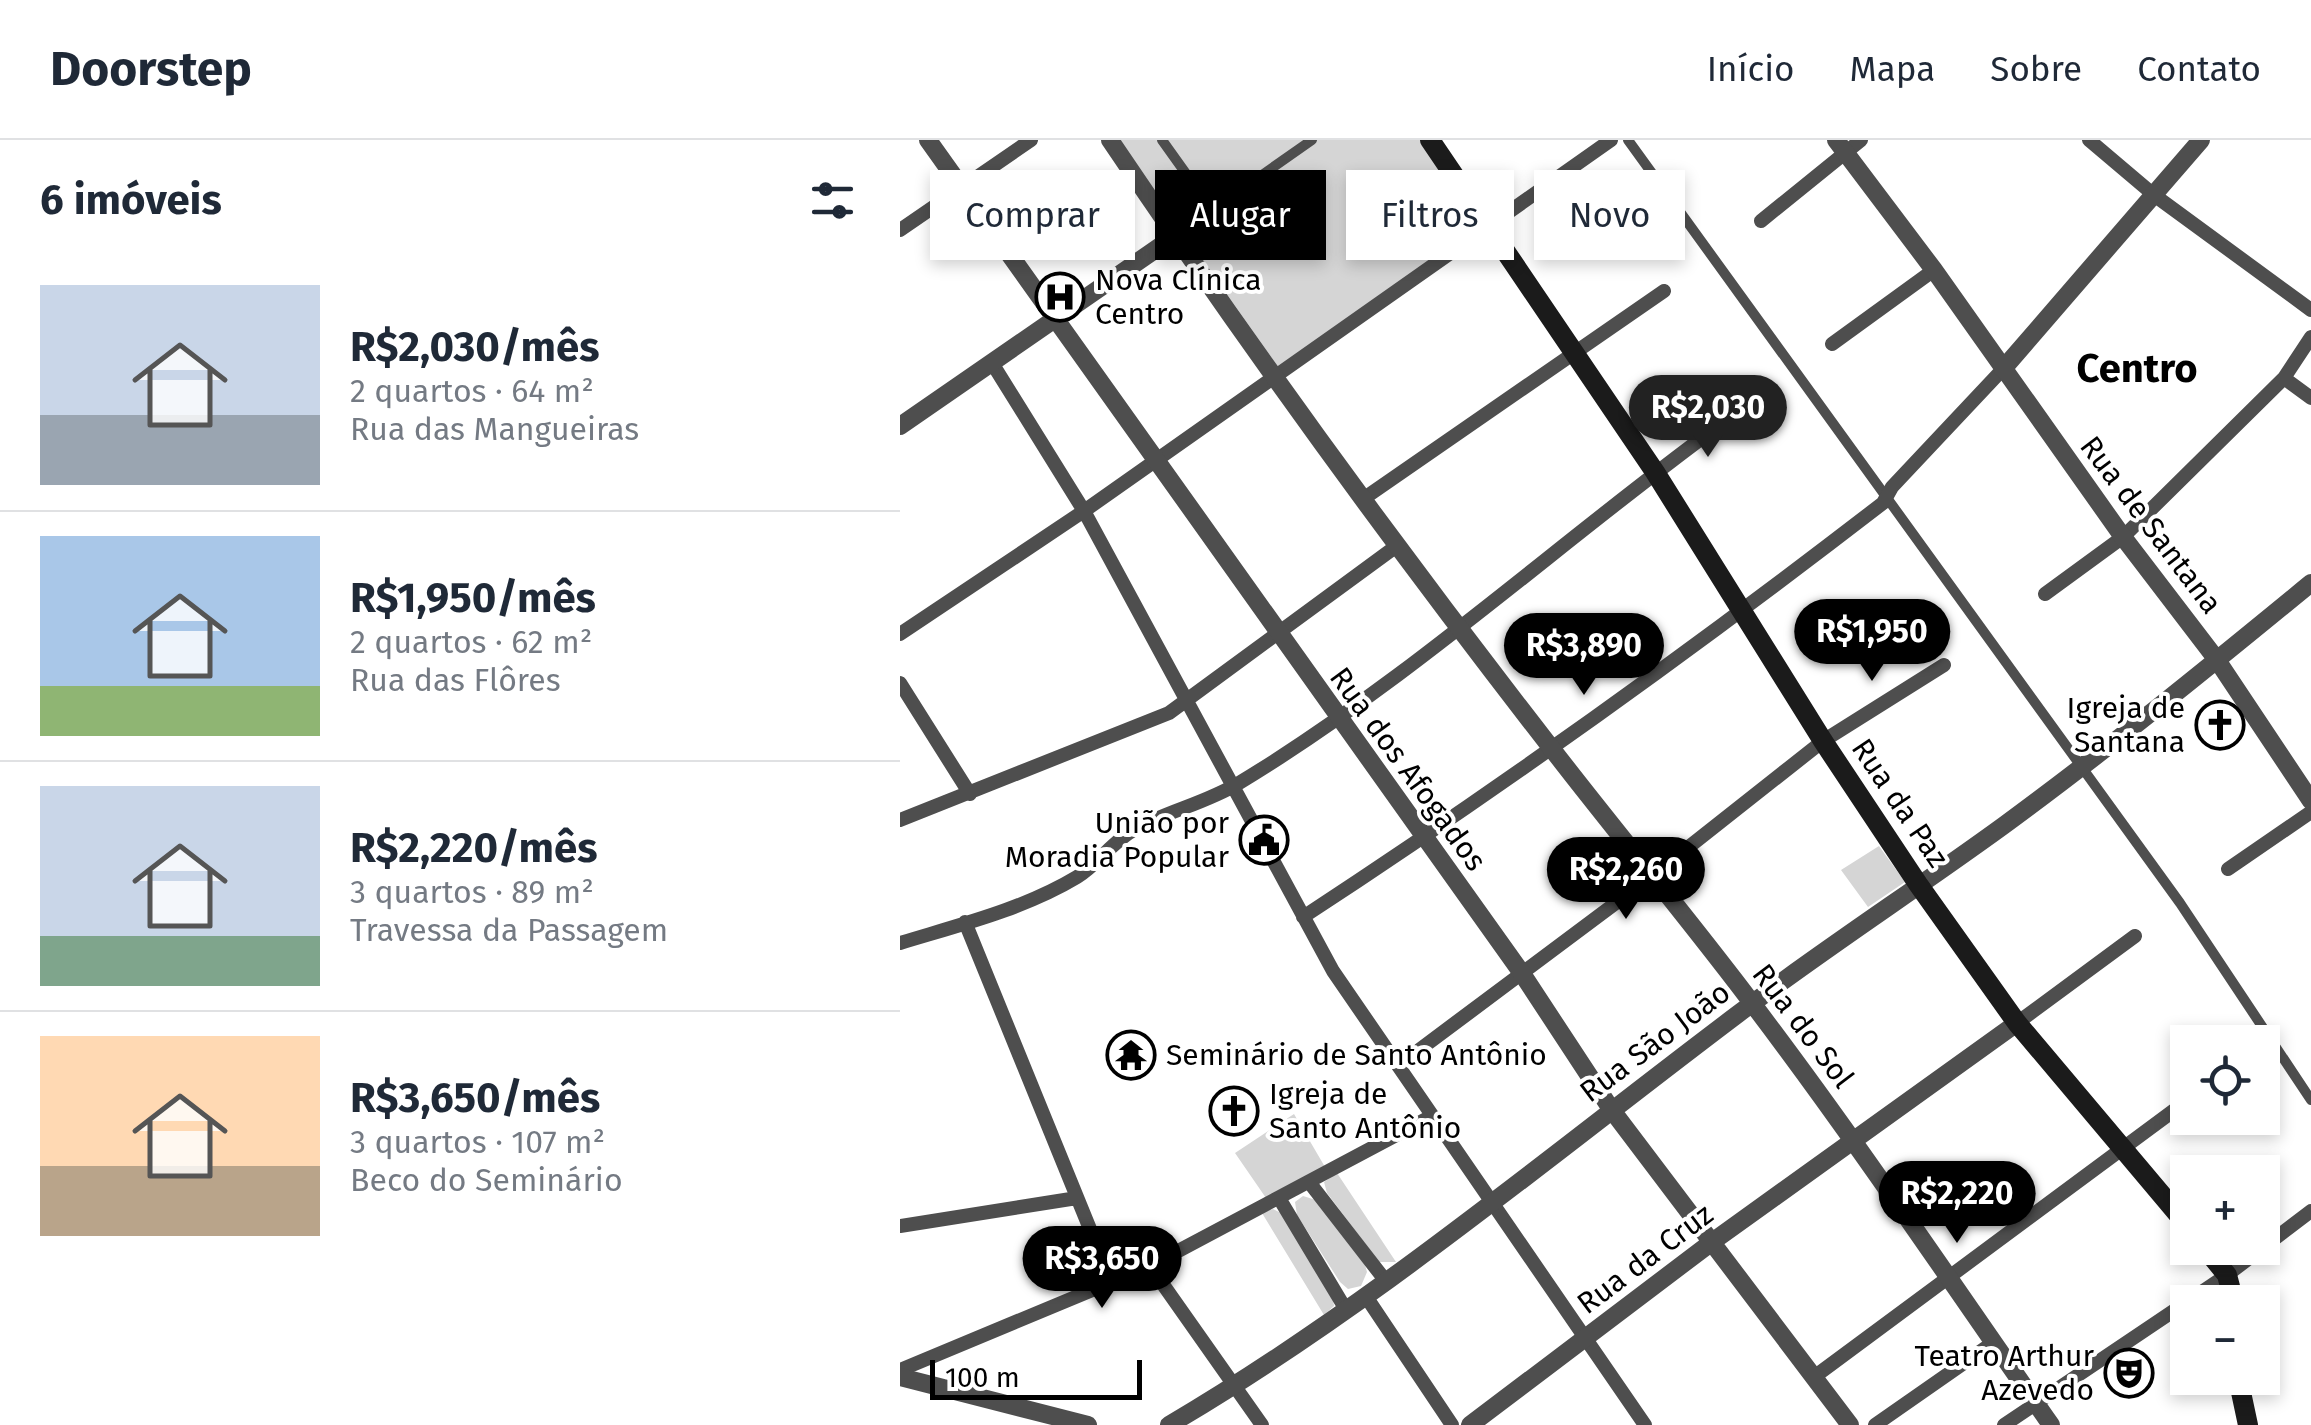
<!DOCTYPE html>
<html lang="pt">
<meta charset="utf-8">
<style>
:root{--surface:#fff;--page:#f2f2f3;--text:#1f2937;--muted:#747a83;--line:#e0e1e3;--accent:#000}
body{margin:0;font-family:"Fira Sans",sans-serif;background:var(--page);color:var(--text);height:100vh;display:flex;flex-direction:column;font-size:38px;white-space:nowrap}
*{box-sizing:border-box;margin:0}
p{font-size:32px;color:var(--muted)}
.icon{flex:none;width:55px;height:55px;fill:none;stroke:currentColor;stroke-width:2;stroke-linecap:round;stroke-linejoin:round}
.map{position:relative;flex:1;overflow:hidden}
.details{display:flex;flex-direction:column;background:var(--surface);width:900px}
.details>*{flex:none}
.top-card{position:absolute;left:30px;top:30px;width:950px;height:90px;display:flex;gap:20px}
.tools{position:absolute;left:1270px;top:885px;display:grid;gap:20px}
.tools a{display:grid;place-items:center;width:110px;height:110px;border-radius:0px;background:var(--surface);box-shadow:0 5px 15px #0003;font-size:50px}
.scale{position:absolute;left:30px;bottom:25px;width:212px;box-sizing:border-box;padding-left:10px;border:5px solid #000;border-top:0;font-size:28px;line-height:35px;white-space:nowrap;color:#000;-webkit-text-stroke:8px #fff;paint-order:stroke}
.price{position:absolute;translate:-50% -85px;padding:0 22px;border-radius:35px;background:var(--accent);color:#fff;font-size:32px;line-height:65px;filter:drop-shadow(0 2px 5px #0008)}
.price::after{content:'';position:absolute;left:50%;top:60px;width:30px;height:22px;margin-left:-15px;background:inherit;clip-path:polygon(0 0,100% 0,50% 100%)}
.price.on{background:#222;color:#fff}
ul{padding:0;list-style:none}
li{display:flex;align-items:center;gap:30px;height:250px;padding:0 40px}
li+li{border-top:2px solid var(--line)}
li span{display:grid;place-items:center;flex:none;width:280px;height:200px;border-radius:0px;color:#555}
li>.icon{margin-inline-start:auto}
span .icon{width:120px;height:120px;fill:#fffc;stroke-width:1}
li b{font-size:42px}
h2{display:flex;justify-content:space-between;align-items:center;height:120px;padding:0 40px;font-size:42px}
.tag{padding:0 35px;border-radius:0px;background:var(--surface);box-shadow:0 5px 15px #0003;font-size:35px;line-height:90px}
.tag.on{background:var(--accent);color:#fff}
header{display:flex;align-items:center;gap:60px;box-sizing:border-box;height:140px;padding:0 50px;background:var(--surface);border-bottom:2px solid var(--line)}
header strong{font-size:48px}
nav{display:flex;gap:55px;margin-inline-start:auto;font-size:35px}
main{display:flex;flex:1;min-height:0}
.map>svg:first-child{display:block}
.green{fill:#d5d5d5}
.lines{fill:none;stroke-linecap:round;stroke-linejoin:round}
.pedestrian{stroke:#4e4e4e;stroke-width:10}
.minor{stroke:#4e4e4e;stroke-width:14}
.tertiary{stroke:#4e4e4e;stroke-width:18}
.secondary{stroke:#1b1b1b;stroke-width:20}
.labels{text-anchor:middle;stroke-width:8;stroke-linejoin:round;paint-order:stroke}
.poi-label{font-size:30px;fill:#000;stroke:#fff;text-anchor:start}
.street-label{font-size:30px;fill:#000;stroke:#fff}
.district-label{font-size:40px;font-weight:bold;fill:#000;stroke:#fff}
</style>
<header>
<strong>Doorstep</strong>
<nav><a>Início</a><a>Mapa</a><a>Sobre</a><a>Contato</a></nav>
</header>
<main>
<section class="details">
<h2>6 imóveis<svg class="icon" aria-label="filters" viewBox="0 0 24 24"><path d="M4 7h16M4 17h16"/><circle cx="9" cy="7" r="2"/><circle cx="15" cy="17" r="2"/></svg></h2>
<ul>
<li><span style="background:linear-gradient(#c9d6e8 65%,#9aa5b1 0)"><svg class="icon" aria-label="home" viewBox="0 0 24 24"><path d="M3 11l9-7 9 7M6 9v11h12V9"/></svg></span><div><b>R$2,030/mês</b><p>2 quartos · 64 m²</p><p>Rua das Mangueiras</p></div></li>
<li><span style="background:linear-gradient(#a9c7e8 75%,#8fb573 0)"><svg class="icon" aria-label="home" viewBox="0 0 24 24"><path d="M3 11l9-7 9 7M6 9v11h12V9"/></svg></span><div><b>R$1,950/mês</b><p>2 quartos · 62 m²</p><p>Rua das Flôres</p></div></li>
<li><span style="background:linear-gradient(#c9d6e8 75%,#7fa58c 0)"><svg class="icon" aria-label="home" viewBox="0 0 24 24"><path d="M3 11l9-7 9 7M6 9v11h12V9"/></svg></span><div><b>R$2,220/mês</b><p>3 quartos · 89 m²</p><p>Travessa da Passagem</p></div></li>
<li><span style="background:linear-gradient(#ffd9b3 65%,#b9a48a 0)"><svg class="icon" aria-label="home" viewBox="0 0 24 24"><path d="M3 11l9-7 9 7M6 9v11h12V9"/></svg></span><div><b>R$3,650/mês</b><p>3 quartos · 107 m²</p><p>Beco do Seminário</p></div></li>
</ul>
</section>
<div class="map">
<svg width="1411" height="1285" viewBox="0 0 1411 1285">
<rect width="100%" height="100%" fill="#fff"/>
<path class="green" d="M218,0H522L580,85L379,228Z
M979,706L1005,742L968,767L941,730Z
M394,974L425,1027L366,1058L335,1013Z
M437,1033L496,1122H479L427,1053L424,1042Z
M403,1056L416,1060L465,1125L467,1132L461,1146L448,1149L440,1142L397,1075L395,1062Z
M373,1069L381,1073L433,1158L434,1166L424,1175L362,1073Z"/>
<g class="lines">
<path class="pedestrian" d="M262,0L312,70
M728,0L1280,763L1411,960
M275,96L412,0"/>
<path class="minor" d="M1189,0L1254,55L1411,170
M861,81L961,0
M0,90L131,0
M932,204L1034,130
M92,223L184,371L433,831L745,1285
M1384,238L1411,258
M463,359L764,151
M1145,454L1223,397L1384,238L1411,197
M0,494L184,371L711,0
M0,543L70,654
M0,680L269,573L498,405
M1328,729L1411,672
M403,777C602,647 795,508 983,363L992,347L1103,229
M65,782L212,1143
M0,803C59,785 124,769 177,737C198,724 213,701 235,689C268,671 306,663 339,643C516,536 668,394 836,273
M1117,883L1235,796
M499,925L752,736L923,601L1044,525
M409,1042L485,1140
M379,1058L445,1168
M0,1086L177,1058
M250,1126L362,1285
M465,1155L552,1285
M0,1230L250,1126L532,976
M914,1237L1288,960
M975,1285L1094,1202
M1104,1285L1327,1135L1411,1071"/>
<path class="tertiary" d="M28,0L621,832L711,969L950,1285
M210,0C350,208 498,411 652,609C719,696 789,779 855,867C958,1003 1053,1145 1151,1285
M936,0L1034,130L1223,397L1317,520L1411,661
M1103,229L1301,0
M0,286L275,96
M0,1237L188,1285
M269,1285C470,1167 652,1014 838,874C924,809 1015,750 1103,686C1208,609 1310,526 1411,443
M570,1285L812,1102L1117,883"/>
<path class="secondary" d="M530,0L755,332L923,601L1018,744L1117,883L1288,1086
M1305,1108L1327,1135L1334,1162
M1338,1238L1348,1285"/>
</g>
<defs>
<g id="hospital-ring" transform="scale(2.5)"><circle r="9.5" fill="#fff" stroke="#000" stroke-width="1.5"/><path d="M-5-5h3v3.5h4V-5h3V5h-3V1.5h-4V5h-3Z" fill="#000"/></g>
<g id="church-ring" transform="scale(2.5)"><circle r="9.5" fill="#fff" stroke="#000" stroke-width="1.5"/><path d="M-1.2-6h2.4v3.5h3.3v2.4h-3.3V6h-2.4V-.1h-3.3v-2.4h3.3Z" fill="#000"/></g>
<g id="civic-ring" transform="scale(2.5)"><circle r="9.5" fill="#fff" stroke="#000" stroke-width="1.5"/><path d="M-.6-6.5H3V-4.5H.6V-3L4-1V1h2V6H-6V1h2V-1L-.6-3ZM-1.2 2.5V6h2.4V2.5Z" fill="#000"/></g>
<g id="temple-ring" transform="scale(2.5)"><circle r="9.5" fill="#fff" stroke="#000" stroke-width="1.5"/><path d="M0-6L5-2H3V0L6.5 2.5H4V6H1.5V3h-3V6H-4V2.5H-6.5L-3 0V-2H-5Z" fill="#000"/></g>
<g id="theatre-ring" transform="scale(2.5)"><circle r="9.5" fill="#fff" stroke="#000" stroke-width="1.5"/><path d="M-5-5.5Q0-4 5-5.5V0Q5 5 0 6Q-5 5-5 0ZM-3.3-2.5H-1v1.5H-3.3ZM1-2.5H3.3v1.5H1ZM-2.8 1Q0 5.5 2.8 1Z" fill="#000"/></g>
</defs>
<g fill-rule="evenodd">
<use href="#hospital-ring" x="160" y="157"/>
<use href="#church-ring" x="1320" y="585"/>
<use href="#civic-ring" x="364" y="700"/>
<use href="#temple-ring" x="231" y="915"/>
<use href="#church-ring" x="334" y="971"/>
<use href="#theatre-ring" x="1229" y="1233"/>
</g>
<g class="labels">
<g class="poi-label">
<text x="195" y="150">Nova Clínica<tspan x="195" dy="34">Centro</tspan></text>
<text x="1285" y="578" text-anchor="end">Igreja de<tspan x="1285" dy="34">Santana</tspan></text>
<text x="329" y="693" text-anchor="end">União por<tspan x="329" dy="34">Moradia Popular</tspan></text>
<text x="266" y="925">Seminário de Santo Antônio</text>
<text x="369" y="964">Igreja de<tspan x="369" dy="34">Santo Antônio</tspan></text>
<text x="1194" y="1226" text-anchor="end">Teatro Arthur<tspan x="1194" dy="34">Azevedo</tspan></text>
</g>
<g class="street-label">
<text transform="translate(1251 385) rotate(53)" y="10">Rua de Santana</text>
<text transform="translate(508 629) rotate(54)" y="10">Rua dos Afogados</text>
<text transform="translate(1000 663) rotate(56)" y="10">Rua da Paz</text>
<text transform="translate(903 886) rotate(53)" y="10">Rua do Sol</text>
<text transform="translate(755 902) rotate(-37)" y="10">Rua São João</text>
<text transform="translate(745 1119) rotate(-37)" y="10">Rua da Cruz</text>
</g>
<g class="district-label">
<text x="1237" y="242">Centro</text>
</g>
</g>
</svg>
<div class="tools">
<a><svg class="icon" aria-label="locate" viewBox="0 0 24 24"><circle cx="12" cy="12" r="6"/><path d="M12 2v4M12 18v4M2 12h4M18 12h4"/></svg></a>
<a>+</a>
<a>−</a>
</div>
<div class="scale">100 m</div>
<b class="price on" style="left:808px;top:320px">R$2,030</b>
<b class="price" style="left:972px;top:544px">R$1,950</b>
<b class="price" style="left:684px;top:558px">R$3,890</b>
<b class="price" style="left:726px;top:782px">R$2,260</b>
<b class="price" style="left:1057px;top:1106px">R$2,220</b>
<b class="price" style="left:202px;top:1171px">R$3,650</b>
<div class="top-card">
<a class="tag">Comprar</a>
<a class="tag on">Alugar</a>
<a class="tag">Filtros</a>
<a class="tag">Novo</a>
</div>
</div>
</main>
